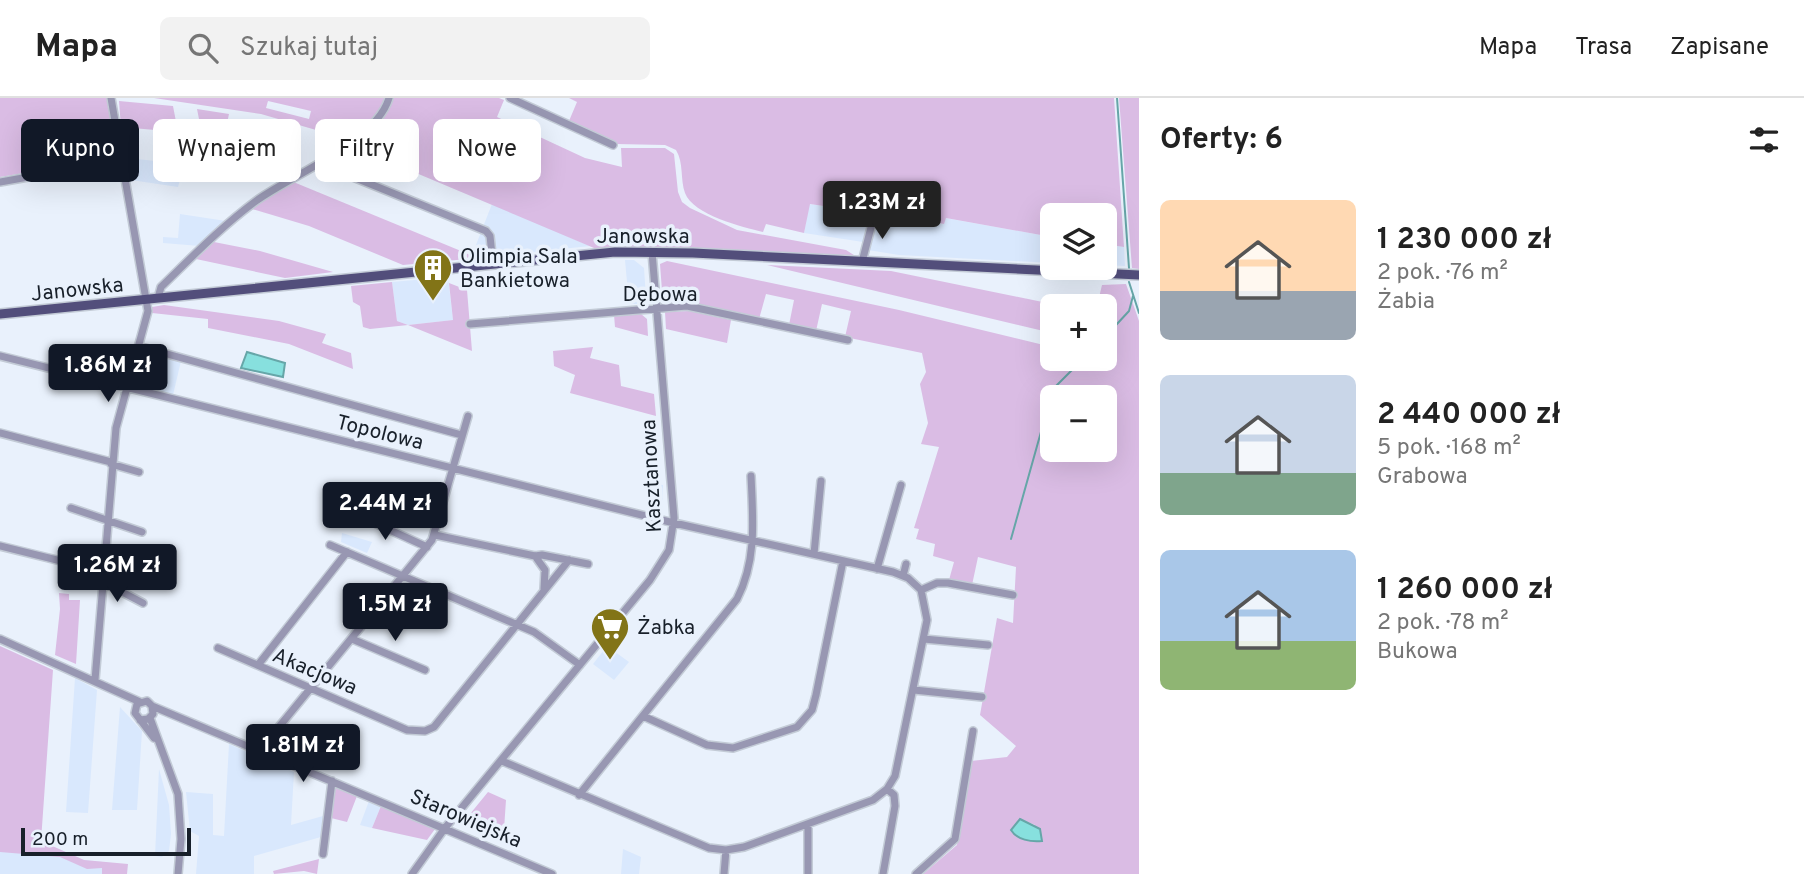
<!DOCTYPE html>
<html lang="pl">
<meta charset="utf-8">
<style>
:root{--surface:#fff;--page:#f2f2f2;--text:#222;--muted:#767676;--line:#e0e0e0;--accent:#111827}
body{margin:0;font-family:Overpass,sans-serif;background:var(--page);color:var(--text);height:100vh;display:flex;flex-direction:column;font-size:26px;white-space:nowrap}
*{box-sizing:border-box;margin:0}
p{font-size:23px;color:var(--muted)}
.icon{flex:none;width:38px;height:38px;fill:none;stroke:currentColor;stroke-width:2;stroke-linecap:round;stroke-linejoin:round}
.map{position:relative;flex:1;overflow:hidden}
.details{display:flex;flex-direction:column;background:var(--surface);width:665px}
.details>*{flex:none}
.hud{position:absolute;left:21px;top:21px;width:665px;height:63px;display:flex;gap:14px}
.fabs{position:absolute;left:1040px;top:105px;display:grid;gap:14px}
.fabs a{display:grid;place-items:center;width:77px;height:77px;border-radius:10px;background:var(--surface);box-shadow:0 7px 28px #0002;font-size:35px}
.scale{position:absolute;left:21px;bottom:18px;width:170px;box-sizing:border-box;padding-left:7px;border:4px solid #18202a;border-top:0;font-size:19px;line-height:24px;white-space:nowrap;color:#18202a;-webkit-text-stroke:5px #e9f1fc;paint-order:stroke}
.price{position:absolute;translate:-50% -60px;padding:0 16px;border-radius:7px;background:var(--accent);color:#fff;font-size:23px;line-height:46px;filter:drop-shadow(0 2px 4px #0008)}
.price::after{content:'';position:absolute;left:50%;top:42px;width:21px;height:16px;margin-left:-10px;background:inherit;clip-path:polygon(0 0,100% 0,50% 100%)}
.price.on{background:#222;color:#fff}
ul{padding:0;list-style:none}
li{display:flex;align-items:center;gap:21px;height:175px;padding:0 21px}
li span{display:grid;place-items:center;flex:none;width:196px;height:140px;border-radius:10px;color:#555}
li>.icon{margin-inline-start:auto}
span .icon{width:84px;height:84px;fill:#fffc;stroke-width:1}
li b{font-size:30px}
h2{display:flex;justify-content:space-between;align-items:center;height:84px;padding:0 21px;font-size:30px}
.pill{padding:0 24px;border-radius:10px;background:var(--surface);box-shadow:0 7px 28px #0002;font-size:24px;line-height:63px}
.pill.on{background:var(--accent);color:#fff}
header{display:flex;align-items:center;gap:42px;box-sizing:border-box;height:98px;padding:0 35px;background:var(--surface);border-bottom:2px solid var(--line)}
header strong{font-size:33px}
nav{display:flex;gap:38px;margin-inline-start:auto;font-size:24px}
.search{width:490px;height:63px;background:var(--page);display:flex;align-items:center;gap:18px;box-sizing:border-box;padding:0 24px;border-radius:10px;color:var(--muted);font-size:26px}
main{display:flex;flex:1;min-height:0}
.map>svg:first-child{display:block}
.built{fill:#d9e8fd}
.green{fill:#dabce4;fill-rule:evenodd}
.water{fill:#87e0de;stroke:#66a6a8;stroke-width:2}
.lines{fill:none;stroke-linecap:round;stroke-linejoin:round}
.stream{stroke:#66a6a8;stroke-width:2}
.minor-casing{stroke:#c3cbd6;stroke-width:10}
.major-casing{stroke:#c3cbd6;stroke-width:12}
.minor{stroke:#9897b2;stroke-width:7}
.major{stroke:#524e7b;stroke-width:9}
.labels{text-anchor:middle;stroke-width:7;stroke-linejoin:round;paint-order:stroke}
.street-label{font-size:21px;fill:#18202a;stroke:#e9f1fc}
.poi-label{font-size:21px;fill:#18202a;stroke:#e9f1fc;text-anchor:start}
</style>
<header>
<strong>Mapa</strong>
<div class="search"><svg class="icon" aria-label="search" viewBox="0 0 24 24"><circle cx="10" cy="10" r="6"/><path d="M15 15l6 6"/></svg>Szukaj tutaj</div>
<nav><a>Mapa</a><a>Trasa</a><a>Zapisane</a></nav>
</header>
<main>
<div class="map">
<svg width="1139" height="776" viewBox="0 0 1139 776">
<rect width="100%" height="100%" fill="#e9f1fc"/>
<path class="built" d="M127,60L184,66L178,89L131,82Z
M492,106L590,148L478,160L472,157Z
M809,106L871,115L863,144L804,135Z
M879,114L944,126L945,120L1052,139V165L899,157L868,152Z
M180,116L226,123V125L200,148L163,145V139L178,140Z
M1104,146L1124,149L1125,168L1104,167Z
M625,162H634L644,170L646,200L641,206H629Z
M448,179L453,222L408,227L397,223L392,184Z
M142,252L181,263L173,297L132,288Z
M654,386L663,387L662,419L647,415Z
M342,435L372,444L367,455L341,444Z
M607,548L629,564L614,582L593,566Z
M75,580L97,592L88,715L66,714Z
M120,609L142,633L137,712H112Z
M229,646L294,674L291,727L323,718L321,739L254,758V776H196L199,738L190,733L186,694L213,696V737L224,738Z
M159,671L169,707L171,736L169,753L162,759L155,758Z
M369,703L381,708L372,730L360,727Z
M0,726L84,762L112,765L111,776H0Z
M623,751L641,759L639,776H621Z"/>
<path class="green" d="M0,0H107L118,59L0,79Z
M154,0H386L376,20L347,41L261,16ZM268,3L311,13L309,21L266,10Z
M392,0H499L504,2L497,19L585,60L622,69L621,50H665L674,56L678,94L682,104L690,110L737,132L846,152L857,159L653,149L594,150L352,48L387,13Z
M569,0H1114L1124,149L1104,146V117H1052V139L946,120L944,126L873,112L871,115L810,106L804,135L766,126L763,134C743,129 693,117 685,95C680,81 684,65 676,52L665,47L616,46L569,23L577,4Z
M1119,0H1139V171L1132,170Z
M119,3L173,8L178,34L121,29Z
M197,11L229,16L224,39L202,36Z
M291,83L478,160L403,167L309,128L252,111Z
M214,144L260,153L333,174L285,180L196,161Z
M667,163L899,212L1052,249V261H1104V208H1097L1102,187L1126,186L1139,223V776H923L957,747L971,663L1007,659L1016,648L980,617L997,520L1013,525L1016,469L978,459L972,487L949,482L954,464L933,458L935,446L916,441L919,431L914,430L939,349L921,346L928,325L920,286L926,274L922,255L845,239L851,213L822,206L816,233L789,227L794,202L766,196L759,221L680,204L663,206L660,166ZM1052,299H1104V352H1052ZM1020,721L1035,727L1034,744L1017,739Z
M767,167L891,173L1062,208H1052V235Z
M392,184L397,223L408,227L453,222L449,185L467,192L472,253L408,227L370,231L363,229L360,208L353,204L351,188Z
M164,207L279,223L326,236L322,245L351,255L353,271L289,246L208,230V221L152,215V209Z
M689,213L731,222L727,245L666,231L665,214Z
M641,216L647,221L648,238L615,229L614,217Z
M593,249L590,260L619,267L621,288L654,296L656,318L570,295L575,277L554,268L553,253Z
M59,495L69,496V502H80L76,566L55,557L60,511Z
M0,548L53,572L41,743L84,762L128,766L127,776H102V770L87,771L60,759L0,754Z
M333,689L357,698L347,724L331,720Z
M488,694L506,702L503,746L461,727Z
M381,708L435,731L427,742L372,730Z
M319,761L317,776L304,773L274,776L273,773Z"/>
<path class="water" d="M247,254L285,265L283,279L241,270Z
M1020,721L1040,731L1042,743C1031,744 1017,742 1011,732Z"/>
<g class="lines">
<path class="stream" d="M1117,0L1129,170
M1129,184L1139,215
M1104,240L1129,213L1133,198
M1011,441L1053,291L1083,261"/>
<g class="minor-casing">
<path id="minor" d="M510,0L613,47
M320,62L326,68L486,133L490,138L493,166
M0,84L123,62
M862,164L874,118
M158,200L161,189C192,159 222,128 256,103C293,76 376,44 389,0
M470,226L687,208L848,242
M138,248L462,337
M0,258L674,425L893,474L908,480L921,492L927,522L895,678L887,691L873,702L744,749L726,752L709,750L502,663
M0,335L111,364
M111,366L139,374
M71,410L142,434
M357,417L427,449
M435,437L535,458L542,457L588,466
M330,447L534,534L580,567
M0,448L69,465L104,479
M814,456L821,383
M535,458L545,472L544,491
M877,471L901,387
M903,478L906,466
M103,484L143,505
M921,492L937,485H948L1013,497
M0,541L140,604
M352,541L425,572
M924,541L988,547
M218,550L407,632L425,633L434,629L569,462
M258,567L347,454
M95,582L116,330L148,213L111,0
M914,592L982,599
M152,608L552,776
M643,618L707,647L733,650L797,629L812,612L816,597L843,463
M150,620L178,696L181,741L178,776
M140,622L148,621L153,616L152,608L147,603L137,606L135,615L154,640
M260,652L432,442L468,318
M579,697L737,501C757,462 753,421 751,378
M808,727V776
M323,756L332,683
M412,776L445,730L650,482L669,452L674,420L652,154
M724,776L726,752
M883,776L895,708L894,697L887,691
M916,776L955,741L973,633"/>
</g>
<g class="major-casing">
<path id="major" d="M0,216L615,154L693,155L1139,177"/>
</g>
<use href="#minor" class="minor"/>
<use href="#major" class="major"/>
</g>
<defs>
<g id="building-pin" transform="scale(2.0125)"><path d="M0 17L-7.5 6A9.5 9.5 0 1 1 7.5 6Z" fill="#827417" stroke="#e9f1fc"/><path d="M-4-6H4V6H1V3H-1V6H-4ZM-2.5-4.3h1.7v1.8h-1.7ZM.8-4.3h1.7v1.8H.8ZM-2.5-1h1.7V.8h-1.7ZM.8-1h1.7V.8H.8Z" fill="#fff"/></g>
<g id="supermarket-pin" transform="scale(2.0125)"><path d="M0 17L-7.5 6A9.5 9.5 0 1 1 7.5 6Z" fill="#827417" stroke="#e9f1fc"/><path d="M-6-5.5h2.5l.6 2H6L4.5 2H-2.5L-4.4-4H-6ZM-1.5 3.2a1.3 1.3 0 1 0 .1 0ZM3 3.2a1.3 1.3 0 1 0 .1 0Z" fill="#fff"/></g>
</defs>
<g fill-rule="evenodd">
<use href="#building-pin" x="433" y="170"/>
<use href="#supermarket-pin" x="610" y="529"/>
</g>
<g class="labels">
<g class="street-label">
<text x="643" y="145">Janowska</text>
<text transform="translate(77 191) rotate(-6)" y="7">Janowska</text>
<text x="660" y="203">Dębowa</text>
<text transform="translate(380 334) rotate(14)" y="7">Topolowa</text>
<text transform="translate(651 378) rotate(-93)" y="7">Kasztanowa</text>
<text transform="translate(315 573) rotate(23)" y="7">Akacjowa</text>
<text transform="translate(466 720) rotate(23)" y="7">Starowiejska</text>
</g>
<g class="poi-label">
<text x="460" y="165">Olimpia Sala<tspan x="460" dy="24">Bankietowa</tspan></text>
<text x="637" y="536">Żabka</text>
</g>
</g>
</svg>
<div class="fabs">
<a><svg class="icon" aria-label="layers" viewBox="0 0 24 24"><path d="M12 4l9 5-9 5-9-5zM3 14l9 5 9-5"/></svg></a>
<a>+</a>
<a>−</a>
</div>
<div class="scale">200 m</div>
<b class="price on" style="left:882px;top:143px">1.23M zł</b>
<b class="price" style="left:108px;top:306px">1.86M zł</b>
<b class="price" style="left:385px;top:444px">2.44M zł</b>
<b class="price" style="left:117px;top:506px">1.26M zł</b>
<b class="price" style="left:395px;top:545px">1.5M zł</b>
<b class="price" style="left:303px;top:686px">1.81M zł</b>
<div class="hud">
<a class="pill on">Kupno</a>
<a class="pill">Wynajem</a>
<a class="pill">Filtry</a>
<a class="pill">Nowe</a>
</div>
</div>
<section class="details">
<h2>Oferty: 6<svg class="icon" aria-label="filters" viewBox="0 0 24 24"><path d="M4 7h16M4 17h16"/><circle cx="9" cy="7" r="2"/><circle cx="15" cy="17" r="2"/></svg></h2>
<ul>
<li><span style="background:linear-gradient(#ffd9b3 65%,#9aa5b1 0)"><svg class="icon" aria-label="home" viewBox="0 0 24 24"><path d="M3 11l9-7 9 7M6 9v11h12V9"/></svg></span><div><b>1 230 000 zł</b><p>2 pok. · 76 m²</p><p>Żabia</p></div></li>
<li><span style="background:linear-gradient(#c9d6e8 70%,#7fa58c 0)"><svg class="icon" aria-label="home" viewBox="0 0 24 24"><path d="M3 11l9-7 9 7M6 9v11h12V9"/></svg></span><div><b>2 440 000 zł</b><p>5 pok. · 168 m²</p><p>Grabowa</p></div></li>
<li><span style="background:linear-gradient(#a9c7e8 65%,#8fb573 0)"><svg class="icon" aria-label="home" viewBox="0 0 24 24"><path d="M3 11l9-7 9 7M6 9v11h12V9"/></svg></span><div><b>1 260 000 zł</b><p>2 pok. · 78 m²</p><p>Bukowa</p></div></li>
</ul>
</section>
</main>
